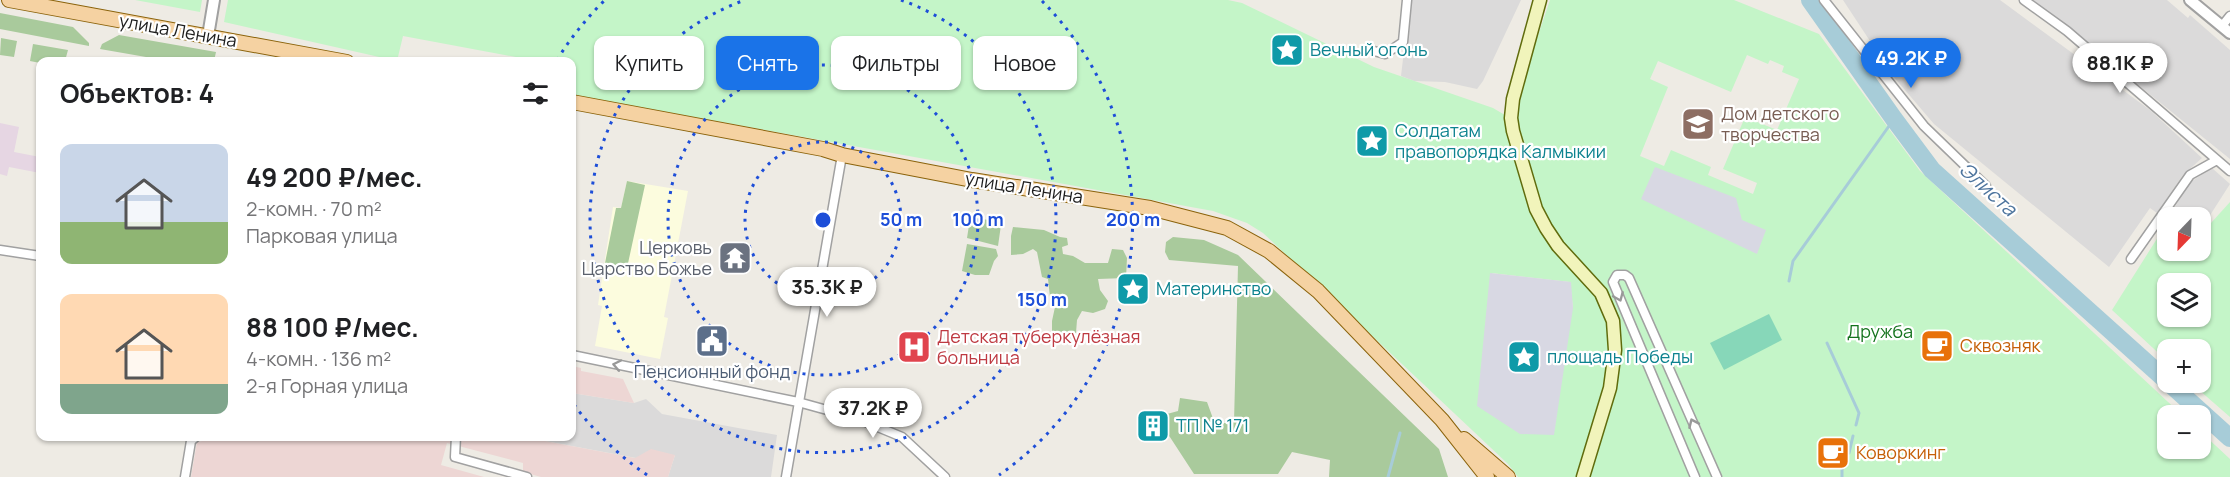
<!DOCTYPE html>
<html lang="ru">
<meta charset="utf-8">
<style>
:root{--surface:#fff;--page:#f6f6f6;--text:#202124;--muted:#757577;--accent:#1a73e8}
body{margin:0;font-family:Manrope,sans-serif;background:var(--page);color:var(--text);height:100vh;display:flex;flex-direction:column;font-size:22px;white-space:nowrap}
*{box-sizing:border-box;margin:0}
p{font-size:20px;color:var(--muted)}
.icon{flex:none;width:33px;height:33px;fill:none;stroke:currentColor;stroke-width:2;stroke-linecap:round;stroke-linejoin:round}
.map{position:relative;flex:1;overflow:hidden}
.sheet{position:absolute;left:36px;top:57px;width:540px;height:384px;display:flex;flex-direction:column;background:var(--surface);border-radius:12px;box-shadow:0 2px 4px #0004}
.sheet>*{flex:none}
.banner{position:absolute;left:594px;top:36px;width:570px;height:54px;display:flex;gap:12px}
.needle{width:39px;rotate:203deg}
.controls{position:absolute;left:2157px;top:207px;display:grid;gap:12px}
.controls a{display:grid;place-items:center;width:54px;height:54px;border-radius:12px;background:var(--surface);box-shadow:0 2px 4px #0004;font-size:30px}
.price{position:absolute;translate:-50% -51px;padding:0 14px;border-radius:21px;background:#fff;color:#222;font-size:20px;line-height:39px;filter:drop-shadow(0 2px 3px #0008)}
.price::after{content:'';position:absolute;left:50%;top:36px;width:18px;height:14px;margin-left:-9px;background:inherit;clip-path:polygon(0 0,100% 0,50% 100%)}
.price.active{background:var(--accent);color:#fff}
ul{padding:0;list-style:none}
li{display:flex;align-items:center;gap:18px;height:150px;padding:0 24px}
li span{display:grid;place-items:center;flex:none;width:168px;height:120px;border-radius:12px;color:#555}
li>.icon{margin-inline-start:auto}
span .icon{width:72px;height:72px;fill:#fffc;stroke-width:1}
li b{font-size:26px}
h2{display:flex;justify-content:space-between;align-items:center;height:72px;padding:0 24px;font-size:26px}
.pill{padding:0 21px;border-radius:12px;background:var(--surface);box-shadow:0 2px 4px #0004;font-size:21px;line-height:54px}
.pill.active{background:var(--accent);color:#fff}
.map>svg:first-child{display:block}
.residential{fill:#dbdada}
.commercial{fill:#edd6d4}
.industrial{fill:#e6d6e3}
.education{fill:#fcfcde}
.forest{fill:#a9ca9c}
.park{fill:#c4f5c8;fill-rule:evenodd}
.pitch{fill:#87d7b9}
.plaza{fill:#d8d8e3}
.lines{fill:none;stroke-linecap:round;stroke-linejoin:round}
.stream{stroke:#a7ccd8;stroke-width:3}
.river{stroke:#a7ccd8;stroke-width:18}
.minor-casing{stroke:#a1a1a1;stroke-width:11}
.tertiary-casing{stroke:#a1a1a1;stroke-width:14}
.secondary-casing{stroke:#606c0d;stroke-width:15}
.primary-casing{stroke:#8b630b;stroke-width:16}
.minor{stroke:#fff;stroke-width:8}
.tertiary{stroke:#fff;stroke-width:10}
.secondary{stroke:#f1f4bb;stroke-width:12}
.primary{stroke:#f5d2a2;stroke-width:14}
.oneway{stroke:#999}
.ring{fill:none;stroke:#1d4ed8;stroke-width:3;stroke-dasharray:3 6}
.labels{text-anchor:middle;stroke-width:4.5;stroke-linejoin:round;paint-order:stroke}
.street-label{font-size:18px;fill:#1d1d1d;stroke:#fff}
.culture-label{font-size:18px;fill:#0d838f;stroke:#fff;text-anchor:start}
.education-label{font-size:18px;fill:#785e54;stroke:#fff;text-anchor:start}
.worship-label{font-size:18px;fill:#5b616d;stroke:#fff;text-anchor:end}
.park-label{font-size:18px;fill:#14731d;stroke:#fff}
.health-label{font-size:18px;fill:#be3a42;stroke:#fff;text-anchor:start}
.food-label{font-size:18px;fill:#c56008;stroke:#fff;text-anchor:start}
.service-label{font-size:18px;fill:#4e5e75;stroke:#fff}
.water-label{font-size:20px;font-style:italic;fill:#4e759e;stroke:#fff}
.centre{fill:#1d4ed8;stroke:#fff;stroke-width:3}
.ring-label{font-size:18px;text-anchor:middle;font-weight:bold;fill:#1d4ed8;stroke:#fff;stroke-width:4.5;stroke-linejoin:round;paint-order:stroke}
</style>
<div class="map">
<svg width="2230" height="477" viewBox="0 0 2230 477">
<rect width="100%" height="100%" fill="#eeebe4"/>
<path class="residential" d="M1410,0H1521L1483,81L1477,89L1445,82L1414,81L1401,76Z
M1843,0H2000L2150,110L2202,158L2183,175L2157,213L2150,208L2109,267L1934,124L1893,76Z
M2033,0H2167L2188,18L2190,15L2230,50V159Z
M2212,168L2230,184L2207,220L2201,226L2200,218L2169,217L2189,183Z
M572,393L634,403L646,399L662,414L777,435L771,477H668L675,455L636,458L529,438V436H572Z"/>
<path class="commercial" d="M572,366L581,368V371L623,379L634,403L572,393Z
M213,436H529V438L635,458L651,449L675,455L668,477H541L523,472V463L447,443L441,465L484,477H191L197,442L212,439Z"/>
<path class="industrial" d="M0,123L19,127L14,152L40,157V173L9,167L7,176L0,174Z"/>
<path class="education" d="M627,181L688,191L664,317L668,318L660,359L595,346L602,306L598,305L613,207L621,208Z"/>
<path class="forest" d="M0,13L73,27L89,43V46L0,29Z
M119,35L216,52L214,61H169L100,49L102,44Z
M1,38L17,41L14,57L0,55Z
M33,44L68,50L65,61L40,63L30,61Z
M627,181L645,185L627,268L605,263L616,208H621Z
M972,217L999,222L1001,225L998,246L967,238L970,219Z
M1013,227L1044,230L1060,237L1067,238L1068,245L1062,247L1063,254L1073,256L1085,263H1108L1112,249L1123,250L1127,258L1126,278L1098,279L1100,290L1108,301L1105,309L1093,313L1082,311L1077,320L1076,333H1052V321L1055,307L1050,297L1048,279L1042,277L1037,252L1033,249L1023,254L1011,255V236Z
M1173,237L1204,240L1238,255L1439,449L1448,477H1329L1330,460L1292,452L1278,474H1194L1166,431L1167,414L1178,411L1180,398L1207,402L1215,424L1234,422L1238,266L1169,260L1165,252L1166,242Z
M967,244L996,249L998,256L994,261L989,275H975L962,271Z"/>
<path class="park" d="M135,0H202L200,12Z
M228,0H1228L1242,3L1374,67L1493,108L1510,118L1550,0H1734L1819,34L1920,171L2182,415L2168,416V448H2200L2201,432L2230,459V477H1589L1598,451L1588,448L1578,477H1518L1508,464L1472,430L1263,233L1247,223L1213,211L572,95V62L537,61L403,36L397,61L224,22ZM1747,55L1768,64L1770,60L1784,66L1782,72L1799,79L1777,130L1745,117L1723,169L1757,183L1753,194L1708,175L1711,167L1671,150L1664,166L1640,156L1668,87L1650,79L1658,61L1731,92ZM1491,273L1570,282L1573,308Z
M2230,202V417L2191,383L2200,382V350H2168L2167,361L2112,310L2165,226H2167L2168,250H2200L2201,234ZM2168,284H2200V316H2168Z"/>
<path class="pitch" d="M1769,314L1782,340L1724,370L1710,343Z"/>
<path class="plaza" d="M1655,167L1736,198L1742,220L1766,230L1757,254L1641,199Z
M1490,273L1571,282L1573,308L1554,435L1520,434L1477,406Z"/>
<g class="lines">
<path class="stream" d="M1789,281L1793,261L1894,119
M1827,343L1859,413L1856,425
M1849,453L1853,436
M1388,477L1400,433
M1842,477V467"/>
<path class="river" d="M1810,0L1894,119L1932,170L2168,382
M2168,382L2230,438"/>
<g class="minor-casing">
<path id="minor" d="M1824,0L1924,126L1986,186
M2024,0L2067,31L2230,171
M2222,26L2230,16
M1374,51L1385,54L1403,42L1407,0
M0,250L40,256
M2131,259L2190,175L2217,160
M572,355L798,402L856,418L902,437L945,477
M456,436L455,457L527,477
M185,477L191,441L197,436
M786,477L842,155
M1695,477L1613,282L1617,275H1625L1629,278L1717,477"/>
</g>
<g class="tertiary-casing">
<path id="tertiary" d="M2190,0L2230,33
M208,36L214,0"/>
</g>
<g class="secondary-casing">
<path id="secondary" d="M1540,0L1513,99L1511,118L1513,131L1536,209L1546,228L1558,246L1601,293L1613,321L1615,350L1610,388L1583,477"/>
</g>
<g class="primary-casing">
<path id="primary" d="M9,0L347,62
M572,102L823,149L842,155L972,180L1150,208L1227,228L1269,251L1318,291L1442,420L1487,477
M1464,439L1508,477"/>
</g>
<use href="#minor" class="minor"/>
<use href="#tertiary" class="tertiary"/>
<use href="#secondary" class="secondary"/>
<use href="#primary" class="primary"/>
</g>
<defs><path id="oneway-chevron" d="M-2-3.5L2.5 0L-2 3.5" fill="none" stroke-width="1.6" stroke-linecap="round" stroke-linejoin="round" transform="scale(1.5)"/></defs>
<g class="oneway">
<use href="#oneway-chevron" transform="translate(1619 297) rotate(67)"/>
<use href="#oneway-chevron" transform="translate(617 365) rotate(-168)"/>
<use href="#oneway-chevron" transform="translate(1693 423) rotate(-114)"/>
</g>
<g class="ring">
<circle cx="823" cy="220" r="78"/>
<circle cx="823" cy="220" r="155"/>
<path d="M901 0A233 233 0 1 1 745 0"/>
<path d="M647 475A310 310 0 0 1 572 402M557 60A310 310 0 0 1 604 1M1042 1A310 310 0 0 1 999 475"/>
</g>
<defs>
<g id="sight-square" transform="scale(1.725)"><rect x="-9" y="-9" width="18" height="18" rx="4" fill="#0f9aa8" stroke="#fff"/><path d="M0-6L1.8-2.2L6-1.7L2.9 1.2L3.7 5.4L0 3.3L-3.7 5.4L-2.9 1.2L-6-1.7L-1.8-2.2Z" fill="#fff"/></g>
<g id="school-square" transform="scale(1.725)"><rect x="-9" y="-9" width="18" height="18" rx="4" fill="#8d6e63" stroke="#fff"/><path d="M0-5L7-2L0 1L-7-2ZM-4 1L0 2.5L4 1V4Q0 6-4 4Z" fill="#fff"/></g>
<g id="temple-square" transform="scale(1.725)"><rect x="-9" y="-9" width="18" height="18" rx="4" fill="#6b7280" stroke="#fff"/><path d="M0-6L5-2H3V0L6.5 2.5H4V6H1.5V3h-3V6H-4V2.5H-6.5L-3 0V-2H-5Z" fill="#fff"/></g>
<g id="civic-square" transform="scale(1.725)"><rect x="-9" y="-9" width="18" height="18" rx="4" fill="#5c6f8a" stroke="#fff"/><path d="M-.6-6.5H3V-4.5H.6V-3L4-1V1h2V6H-6V1h2V-1L-.6-3ZM-1.2 2.5V6h2.4V2.5Z" fill="#fff"/></g>
<g id="cafe-square" transform="scale(1.725)"><rect x="-9" y="-9" width="18" height="18" rx="4" fill="#e8710a" stroke="#fff"/><path d="M-5.5-4.5H6V0H3Q3 3.5 0 3.5H-2.5Q-5.5 3.5-5.5 0ZM3-3.2v2h1.7v-2ZM-6 4.5H4V6H-6Z" fill="#fff"/></g>
<g id="hospital-square" transform="scale(1.725)"><rect x="-9" y="-9" width="18" height="18" rx="4" fill="#e0444e" stroke="#fff"/><path d="M-5-5h3v3.5h4V-5h3V5h-3V1.5h-4V5h-3Z" fill="#fff"/></g>
<g id="building-square" transform="scale(1.725)"><rect x="-9" y="-9" width="18" height="18" rx="4" fill="#0f9aa8" stroke="#fff"/><path d="M-4-6H4V6H1V3H-1V6H-4ZM-2.5-4.3h1.7v1.8h-1.7ZM.8-4.3h1.7v1.8H.8ZM-2.5-1h1.7V.8h-1.7ZM.8-1h1.7V.8H.8Z" fill="#fff"/></g>
</defs>
<g fill-rule="evenodd">
<use href="#sight-square" x="1287" y="50"/>
<use href="#school-square" x="1698" y="124"/>
<use href="#sight-square" x="1372" y="141"/>
<use href="#temple-square" x="735" y="258"/>
<use href="#sight-square" x="1133" y="289"/>
<use href="#civic-square" x="712" y="341"/>
<use href="#cafe-square" x="1937" y="346"/>
<use href="#hospital-square" x="914" y="347"/>
<use href="#sight-square" x="1524" y="357"/>
<use href="#building-square" x="1153" y="426"/>
<use href="#cafe-square" x="1833" y="453"/>
</g>
<g class="labels">
<g class="street-label">
<text transform="translate(178 31) rotate(10)" y="6">улица Ленина</text>
<text transform="translate(1024 188) rotate(9)" y="6">улица Ленина</text>
</g>
<g class="culture-label">
<text x="1310" y="56">Вечный огонь</text>
<text x="1395" y="137">Солдатам<tspan x="1395" dy="21">правопорядка Калмыкии</tspan></text>
<text x="1156" y="295">Материнство</text>
<text x="1547" y="363">площадь Победы</text>
<text x="1176" y="432">ТП № 171</text>
</g>
<g class="education-label">
<text x="1721" y="120">Дом детского<tspan x="1721" dy="21">творчества</tspan></text>
</g>
<g class="worship-label">
<text x="712" y="254">Церковь<tspan x="712" dy="21">Царство Божье</tspan></text>
</g>
<g class="park-label">
<text x="1880" y="338">Дружба</text>
</g>
<g class="health-label">
<text x="937" y="343">Детская туберкулёзная<tspan x="937" dy="21">больница</tspan></text>
</g>
<g class="food-label">
<text x="1960" y="352">Сквозняк</text>
<text x="1856" y="459">Коворкинг</text>
</g>
<g class="service-label">
<text x="712" y="378">Пенсионный фонд</text>
</g>
<g class="water-label">
<text transform="translate(1988 189) rotate(42)" y="7">Элиста</text>
</g>
</g>
<circle cx="823" cy="220" r="9" class="centre"/>
<g class="ring-label">
<text x="901" y="226">50 m</text>
<text x="978" y="226">100 m</text>
<text x="1133" y="226">200 m</text>
<text x="1042" y="306">150 m</text>
</g>
</svg>
<div class="controls">
<a><svg class="needle" viewBox="-14 -14 28 28"><path d="M0-13l5 13h-10z" fill="#e53935"/><path d="M0 13l5-13h-10z" fill="#757577"/></svg></a>
<a><svg class="icon" aria-label="layers" viewBox="0 0 24 24"><path d="M12 4l9 5-9 5-9-5zM3 14l9 5 9-5"/></svg></a>
<a>+</a>
<a>−</a>
</div>
<b class="price active" style="left:1911px;top:89px">49.2K ₽</b>
<b class="price" style="left:2120px;top:94px">88.1K ₽</b>
<b class="price" style="left:827px;top:318px">35.3K ₽</b>
<b class="price" style="left:873px;top:439px">37.2K ₽</b>
<div class="banner">
<a class="pill">Купить</a>
<a class="pill active">Снять</a>
<a class="pill">Фильтры</a>
<a class="pill">Новое</a>
</div>
<section class="sheet">
<h2>Объектов: 4<svg class="icon" aria-label="filters" viewBox="0 0 24 24"><path d="M4 7h16M4 17h16"/><circle cx="9" cy="7" r="2"/><circle cx="15" cy="17" r="2"/></svg></h2>
<ul>
<li><span style="background:linear-gradient(#c9d6e8 65%,#8fb573 0)"><svg class="icon" aria-label="home" viewBox="0 0 24 24"><path d="M3 11l9-7 9 7M6 9v11h12V9"/></svg></span><div><b>49 200 ₽/мес.</b><p>2-комн. · 70 m²</p><p>Парковая улица</p></div></li>
<li><span style="background:linear-gradient(#ffd9b3 75%,#7fa58c 0)"><svg class="icon" aria-label="home" viewBox="0 0 24 24"><path d="M3 11l9-7 9 7M6 9v11h12V9"/></svg></span><div><b>88 100 ₽/мес.</b><p>4-комн. · 136 m²</p><p>2-я Горная улица</p></div></li>
</ul>
</section>
</div>
